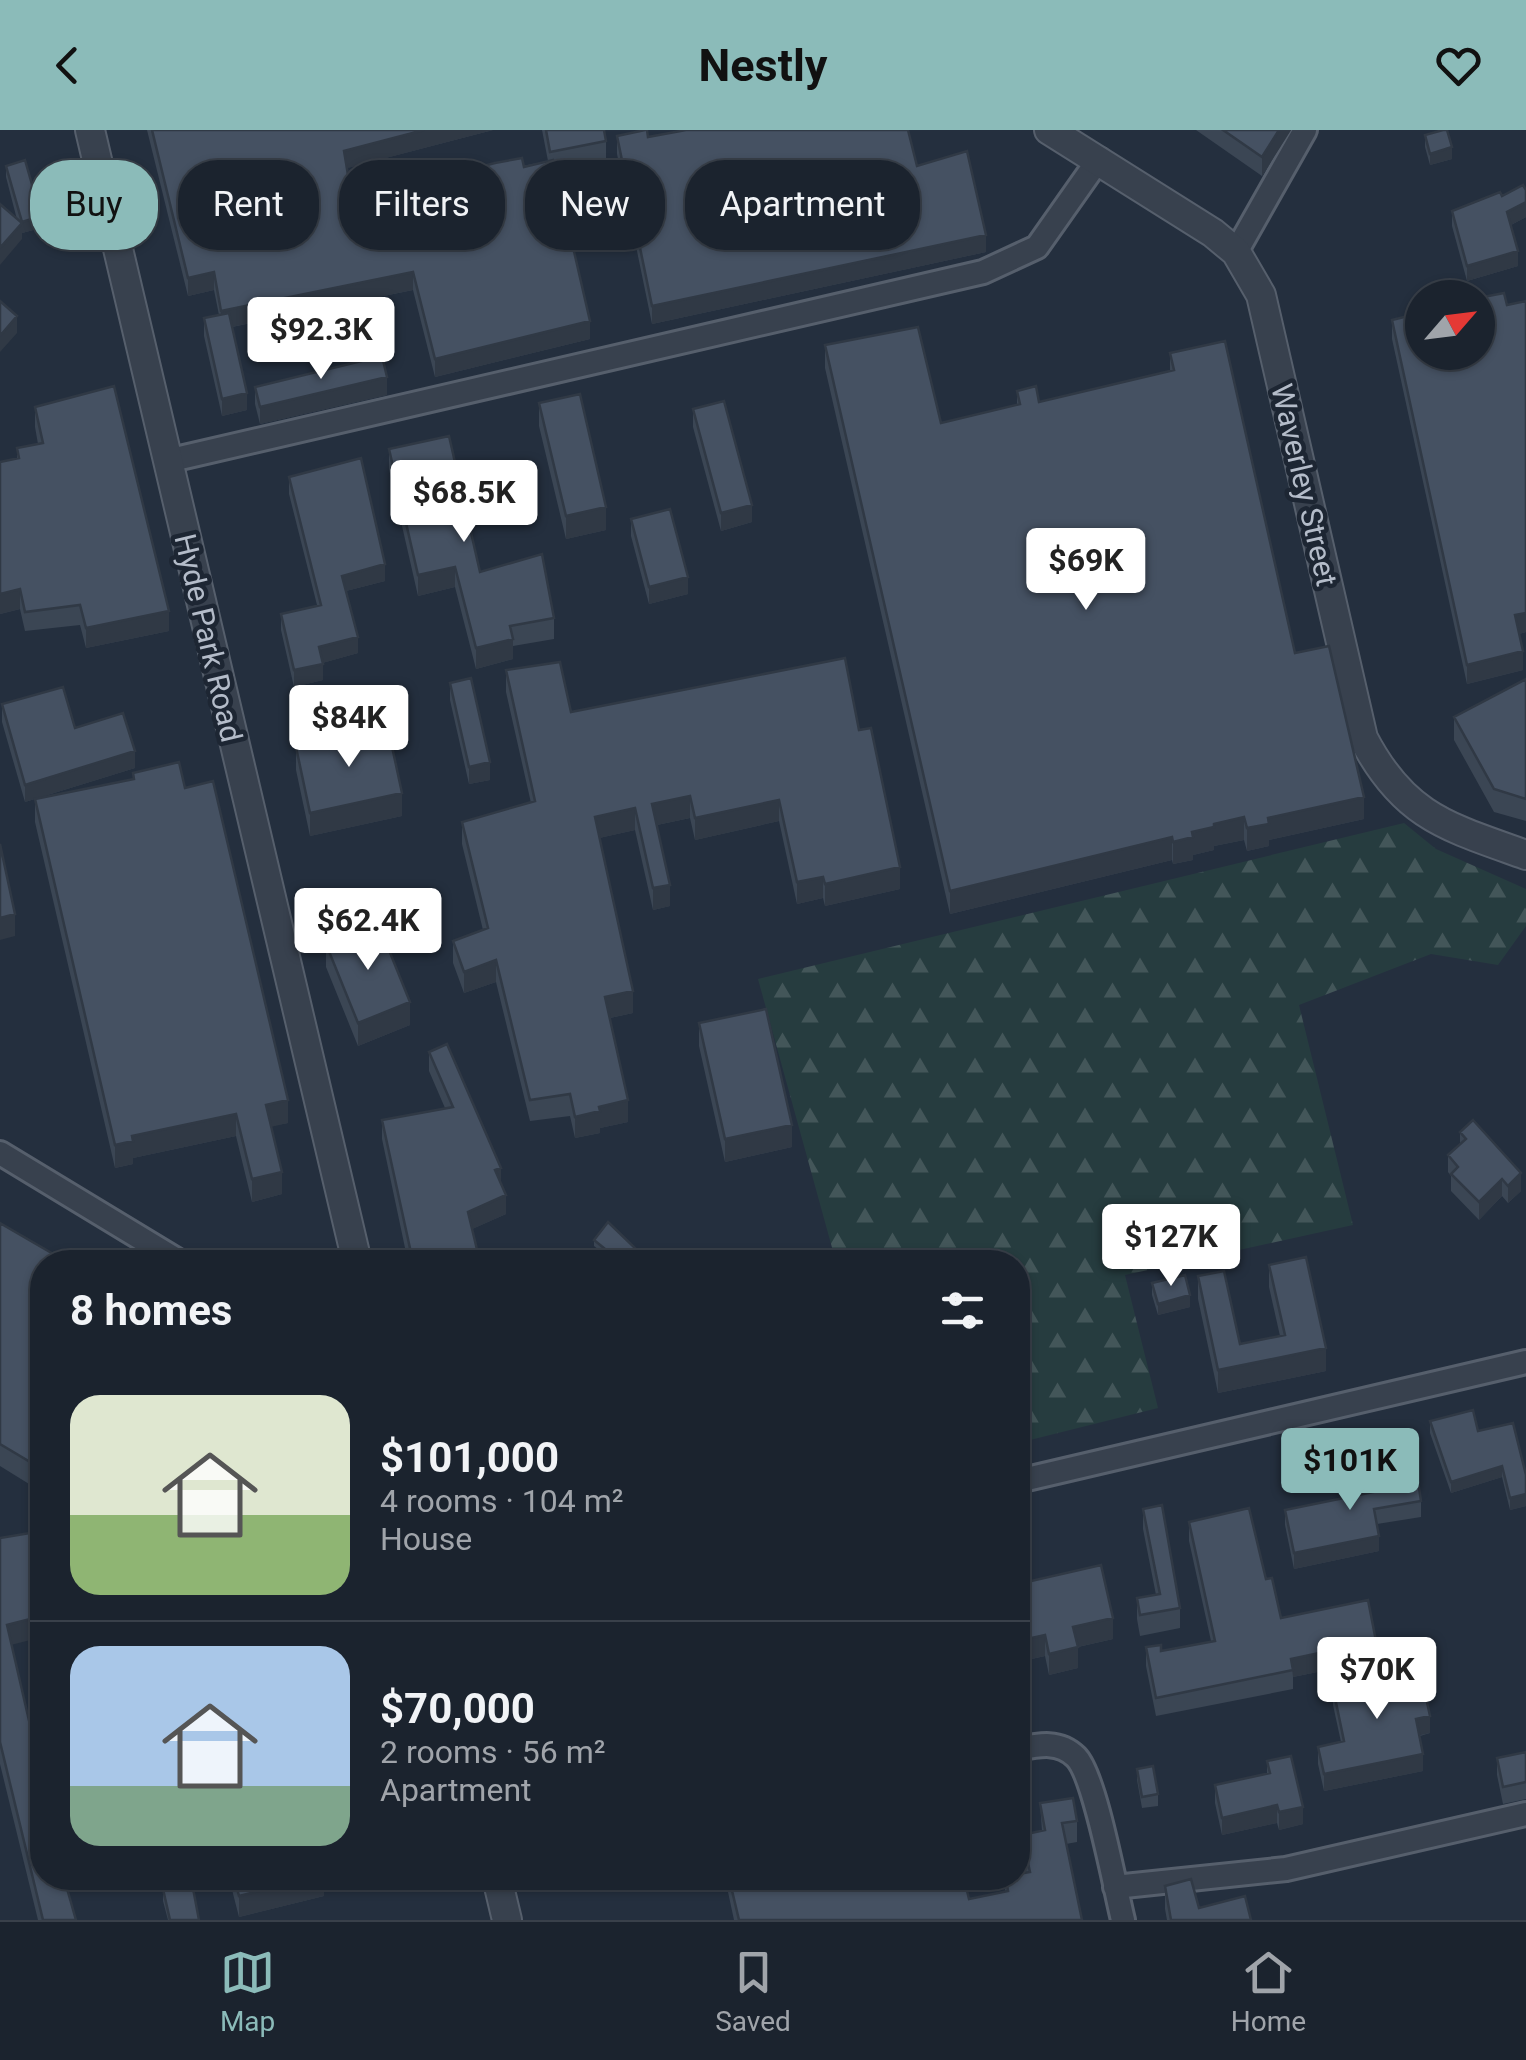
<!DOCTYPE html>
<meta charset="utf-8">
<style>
:root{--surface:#1b232e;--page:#282f3a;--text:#f1f3f6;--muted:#a0a4aa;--line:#39404a;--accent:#8bbbb9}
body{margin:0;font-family:Roboto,sans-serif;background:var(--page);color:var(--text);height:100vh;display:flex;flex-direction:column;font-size:38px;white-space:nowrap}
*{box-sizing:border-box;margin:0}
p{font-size:32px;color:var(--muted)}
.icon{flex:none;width:55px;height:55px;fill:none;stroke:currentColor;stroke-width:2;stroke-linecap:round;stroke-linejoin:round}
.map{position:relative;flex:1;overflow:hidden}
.sheet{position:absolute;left:30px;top:1120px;width:1000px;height:640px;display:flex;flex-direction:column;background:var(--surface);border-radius:40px;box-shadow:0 2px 8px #0004,0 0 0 2px var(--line)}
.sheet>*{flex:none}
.top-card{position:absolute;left:30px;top:30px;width:1000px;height:90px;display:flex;gap:20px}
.needle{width:65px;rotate:62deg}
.controls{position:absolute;left:1405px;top:150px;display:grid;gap:20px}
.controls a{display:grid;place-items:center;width:90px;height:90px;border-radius:50%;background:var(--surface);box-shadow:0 2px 8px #0004,0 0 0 2px var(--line);font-size:50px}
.price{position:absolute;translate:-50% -85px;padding:0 22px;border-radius:10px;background:#fff;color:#222;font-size:32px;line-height:65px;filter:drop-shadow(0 2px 5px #0008)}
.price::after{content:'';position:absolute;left:50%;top:60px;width:30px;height:22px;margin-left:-15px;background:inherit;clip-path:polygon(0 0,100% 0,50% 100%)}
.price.active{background:var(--accent);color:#111}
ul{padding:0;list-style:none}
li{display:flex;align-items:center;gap:30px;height:250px;padding:0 40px}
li+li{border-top:2px solid var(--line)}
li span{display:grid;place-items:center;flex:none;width:280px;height:200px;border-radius:30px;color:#555}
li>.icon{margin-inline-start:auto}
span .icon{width:120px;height:120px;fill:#fffc;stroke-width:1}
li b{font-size:42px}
h2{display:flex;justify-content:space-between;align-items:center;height:120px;padding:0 40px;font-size:42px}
.tag{padding:0 35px;border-radius:40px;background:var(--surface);box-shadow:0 2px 8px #0004,0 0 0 2px var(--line);font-size:35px;line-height:90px}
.tag.active{background:var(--accent);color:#111}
header{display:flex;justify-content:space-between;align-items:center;height:130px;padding:0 40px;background:var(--accent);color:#111;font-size:45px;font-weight:700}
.tabs{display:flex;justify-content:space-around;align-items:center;height:140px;border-top:2px solid var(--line);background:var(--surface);font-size:28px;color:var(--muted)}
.tabs a{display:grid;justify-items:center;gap:5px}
.tabs .active{color:var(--accent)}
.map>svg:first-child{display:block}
.forest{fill:url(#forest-firs)}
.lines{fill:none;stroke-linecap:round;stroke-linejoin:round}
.minor-casing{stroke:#565f6c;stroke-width:28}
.tertiary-casing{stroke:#565f6c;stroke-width:32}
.minor{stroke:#38414e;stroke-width:22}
.tertiary{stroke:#38414e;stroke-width:28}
.wall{fill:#3b4654}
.shaded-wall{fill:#303945}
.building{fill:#455162;stroke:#303945;stroke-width:2.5}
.labels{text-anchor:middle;stroke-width:9;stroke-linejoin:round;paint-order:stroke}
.street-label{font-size:30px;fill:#b4bcc9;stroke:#1d2633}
</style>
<header><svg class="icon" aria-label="back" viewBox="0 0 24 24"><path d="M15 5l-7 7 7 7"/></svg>Nestly<svg class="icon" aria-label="heart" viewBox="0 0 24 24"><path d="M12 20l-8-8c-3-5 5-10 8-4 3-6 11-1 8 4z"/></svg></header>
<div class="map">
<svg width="1526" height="1790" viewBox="0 0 1526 1790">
<defs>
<pattern id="forest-firs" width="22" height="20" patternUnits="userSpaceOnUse" patternTransform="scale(2.5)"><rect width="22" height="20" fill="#263c3f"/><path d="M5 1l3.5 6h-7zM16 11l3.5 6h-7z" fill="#435659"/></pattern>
</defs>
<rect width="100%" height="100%" fill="#242f3e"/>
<path class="forest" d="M1404,693L1436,719L1526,759V796L1498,835L1431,824L1299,875L1353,1095L1125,1145L1158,1278L1018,1313V1132H836L758,849Z"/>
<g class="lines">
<g class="minor-casing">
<path id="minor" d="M1236,122L1305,0
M167,331L983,142L1037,117L1099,29
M0,1023L180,1132
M1018,1351L1526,1232
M1018,1619C1038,1615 1059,1610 1076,1627C1095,1646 1115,1758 1123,1790
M1115,1757L1286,1739L1526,1684"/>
</g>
<g class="tertiary-casing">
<path id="tertiary" d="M90,0L357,1132
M1049,0L1213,103L1236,122L1261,165L1363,608C1404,687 1448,697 1526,725
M497,1748L507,1790"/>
</g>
<use href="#minor" class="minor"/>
<use href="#tertiary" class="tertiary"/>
</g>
<path class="wall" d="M147,0H493L347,38L352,69L548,31L542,0H604L606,11V29L555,39L590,209L435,247L413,160L232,197L247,280L222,286L204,206V188L219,185L214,160L188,166Z
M1196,0H1291L1262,46Z
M1425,5L1452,29L1430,35L1425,17Z
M617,6L648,7L917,36L986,122L652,194L617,24Z
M6,36L41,98L22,103V109L6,47Z
M1526,60V87L1511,95L1518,136L1467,151L1452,96V81Z
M1526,171V502L1519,504L1523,540L1467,554L1392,209V190L1414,199L1422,222L1507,175Z
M825,215L941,293L1017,275V261L1039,272L1170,241V223L1364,689L1269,710V716L1247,721L1244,710L1214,716V720L1193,725V730L1173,734L1172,730L950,784L825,238Z
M255,257L387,265L260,294L255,274Z
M539,273L606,400L566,409L539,296Z
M35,277L169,501L86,518L80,495L25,501L20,479L0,484V332L17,328V318L38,314L35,297Z
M693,279L752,392L721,401L693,297Z
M389,319L480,442L554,488V509L513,516V529L476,539L455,457L418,466L389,339Z
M289,347L385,451L346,461L358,523L322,533L323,550L294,557L281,500V484L317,475L289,364Z
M631,389L688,464L649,474L631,406Z
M506,540L571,582L859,600L900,759L825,776L823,768L797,774L779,691L695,710L690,688L657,695L670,776L653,780L635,700L599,708L633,883L610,888L628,992L600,998V1003L575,1008L570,986L530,991L496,852L464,863L453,833V811L483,800L462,714V692L531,673L506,562Z
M1526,549V691L1494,682L1454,610V587Z
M450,553L490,650L469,654L450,570Z
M2,574L75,598L135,638L25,672L2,592Z
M296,617L402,686L310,706L296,640Z
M133,643L185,658L288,993L271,996L282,1064L252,1072L236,1006L133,1028V1034L115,1038L35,692V669L133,649Z
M326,814L410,895L358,916L326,837Z
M699,893L792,1017L725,1032L699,916Z
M429,922L501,1054L506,1084L472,1099L480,1132H408L382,1009V990L445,978L429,941Z
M1460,1002L1521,1061L1508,1073L1502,1066L1479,1090L1451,1061V1046L1448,1042V1025L1460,1015Z
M0,1093L42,1132V1362L0,1336Z
M594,1110L636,1125L628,1132H614L594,1116Z
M1269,1135L1326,1241L1218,1263L1198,1169V1146L1240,1214L1280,1206L1269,1157Z
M1152,1153L1190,1177L1158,1185L1152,1165Z
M1430,1291L1478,1301L1526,1345V1376L1510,1380L1502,1347L1451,1363L1430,1303Z
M1375,1345L1421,1371V1387L1377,1394L1379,1421L1294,1439L1285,1395V1380L1375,1361Z
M1143,1379L1180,1478V1498L1140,1506L1137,1489V1468L1156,1465L1143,1399Z
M1189,1392L1266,1449L1281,1488L1376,1530L1293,1547V1559L1156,1586L1146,1536V1517L1161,1521L1211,1511L1189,1411Z
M0,1408L12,1515L42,1748L76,1790H38L0,1634Z
M1018,1454L1113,1509L1078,1517V1538L1049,1545L1045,1526L1018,1532Z
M1333,1558L1430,1603L1420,1606L1423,1641L1324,1661L1318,1634V1617L1341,1612L1333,1575Z
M1526,1622V1669L1503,1674L1497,1645V1628Z
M1267,1631L1303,1694L1279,1700L1277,1693L1222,1705L1215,1673V1655L1267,1644Z
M1137,1639L1158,1664V1676L1142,1678L1137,1650Z
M1040,1673L1077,1691V1712L1066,1714L1082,1790H734L725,1748H964L969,1769L1005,1761V1748L1025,1743L1022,1726V1705L1042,1701Z
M229,1748H324V1766L239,1787Z
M1165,1756L1199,1778L1251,1790H1167L1165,1779Z
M163,1759L199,1790H168L163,1771Z"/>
<path class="shaded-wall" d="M424,0H493L344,39V21Z
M1279,0H1291L1262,46V27Z
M1452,17V29L1430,35V24Z
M1526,72V87L1507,97V82Z
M41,86V98L22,103V109L0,135V118L22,92Z
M986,105V122L652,194V176Z
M1518,121V136L1467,151V136Z
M214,142V160L188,166V148Z
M413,142V160L221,199V181Z
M17,186V203L0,222V206Z
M590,191V209L435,247V229Z
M387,247V265L260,294V277Z
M247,263V280L222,286V269Z
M752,375V392L721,401V383Z
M606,377V400L566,409V386Z
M385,434V451L342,462V446Z
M455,437V457L418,466V445Z
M688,447V464L649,474V457Z
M20,459V479L0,484V464Z
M169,481V501L86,518V498Z
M1526,483V502L1515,505V485Z
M358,507V523L319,534V517Z
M513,509V529L476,539V518Z
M1523,521V540L1467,554V535Z
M323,534V550L294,557V540Z
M135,621V638L25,672V655Z
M490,632V650L469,654V637Z
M402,663V686L310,706V683Z
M690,666V688L652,696V674Z
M1364,667V689L1269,710V716L1247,721V698L1268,688Z
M779,670V691L695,710V688Z
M635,678V700L595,709V687Z
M1244,687V710L1214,716V720L1193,725V730L1173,734V712L1214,694Z
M1172,707V730L950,784V761Z
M900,737V759L825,776V754Z
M823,747V768L797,774V752Z
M670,755V776L653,780V758Z
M15,784V806L0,810V788Z
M496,830V852L464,863V842Z
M633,861V883L605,889V867Z
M410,872V895L358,916V893Z
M288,970V993L266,998V975Z
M628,970V992L600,998V1003L575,1008V987L599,977Z
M236,984V1006L133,1028V1034L115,1038V1015L132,1006Z
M792,995V1017L725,1032V1009Z
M501,1038V1057L495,1040Z
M282,1042V1064L252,1072V1049Z
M1521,1043V1061L1508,1073V1056Z
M1502,1049V1066L1479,1090V1072Z
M506,1065V1084L468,1101V1082Z
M636,1119V1125L628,1132H623Z
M1190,1165V1177L1158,1185V1174Z
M1326,1218V1241L1218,1263V1240Z
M1502,1336V1347L1451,1363V1352Z
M1526,1364V1376L1510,1380V1368Z
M1379,1406V1421L1294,1439V1423Z
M42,1486V1507L7,1516V1495Z
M1113,1488V1509L1073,1518V1497Z
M1045,1505V1526L1018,1532V1511Z
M1376,1511V1530L1293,1547L1291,1529Z
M1078,1517V1538L1049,1545V1524Z
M1430,1586V1603L1416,1606V1589Z
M1423,1624V1641L1324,1661V1644Z
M1277,1675V1693L1222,1705V1688Z
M1303,1677V1694L1279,1700V1682Z
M312,1748H324V1766L239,1787V1766Z"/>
<path class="building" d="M152,0H424L344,21L352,69L495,33L522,28L524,37L553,30L590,191L435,229L413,142L221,181L214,142L188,148Z
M546,0H604L606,11L550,22Z
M645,0H647L648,7L686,0H908L917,36L967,21L986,105L652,176L617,6Z
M1223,0H1279L1262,27Z
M1443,0H1447L1452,17L1430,24L1425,5Z
M25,30L41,86L22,92L6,36Z
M1523,55L1526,60V72L1507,82L1518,121L1467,136L1452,81L1500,62L1502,66Z
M0,74L22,93L0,118Z
M1504,163L1507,175L1526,171V483L1515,485L1523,521L1467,535L1392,190L1412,185L1414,199L1422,198V222H1478V168Z
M0,171L17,186L0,206Z
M229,183L247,263L222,269L204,188Z
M918,197L941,293L1020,274L1017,261L1036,256L1039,272L1174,240L1170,223L1225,211L1295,523L1329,516L1364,667L1268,688L1269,694L1247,698L1244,687L1214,694V697L1192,702L1193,707L1173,712L1172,707L950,761L825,215Z
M382,226L387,247L260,277L255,257Z
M114,256L169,481L86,498L80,475L25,482L20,459L0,464V332L19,328L17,318L43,313L35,277Z
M580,264L606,377L566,386L539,273Z
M724,271L752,375L721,383L693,279Z
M449,306L480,442L542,424L554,488L510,496L513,509L476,518L455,437L418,445L389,319Z
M361,328L385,434L342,446L358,507L319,517L323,534L294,540L281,484L321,475L289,347Z
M670,379L688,447L649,457L631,389Z
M845,528L859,600L871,598L900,737L825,754L823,747L797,752L779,670L695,688L690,666L652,674L670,755L653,758L635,678L595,687L633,861L605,867L628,970L599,977L600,981L575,987L570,964L530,970L496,830L464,842L453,811L488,798L462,692L535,671L506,540L560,532L571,582Z
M471,548L490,632L469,637L450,553Z
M1526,549V669L1494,659L1454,587Z
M63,557L75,598L123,583L135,621L25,655L2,574Z
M388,598L402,663L310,683L296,617Z
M179,632L185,658L213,651L288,970L266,975L282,1042L252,1049L236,984L132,1006L133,1011L115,1015L35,669L134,649L133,643Z
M0,714L15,784L0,788Z
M378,793L410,872L358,893L326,814Z
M766,879L792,995L725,1009L699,893Z
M447,914L501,1038L495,1040L506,1065L468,1082L480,1132H413L382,990L453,977L429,922Z
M1473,990L1521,1043L1508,1056L1502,1049L1479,1072L1451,1044L1458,1037L1448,1025L1466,1009L1460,1002Z
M608,1092L636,1119L623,1132H621L594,1110Z
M0,1093L67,1132H42V1339L0,1314Z
M1306,1127L1326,1218L1218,1240L1198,1146L1224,1141L1240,1214L1285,1205L1269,1135Z
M1185,1145L1190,1165L1158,1174L1152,1153Z
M1473,1280L1478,1301L1513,1293L1526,1345V1364L1510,1368L1502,1336L1451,1352L1430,1291Z
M1416,1338L1421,1371L1374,1379L1379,1406L1294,1423L1285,1380L1378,1361L1375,1345Z
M1162,1375L1180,1478L1140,1485L1137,1468L1160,1464L1143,1379Z
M1249,1378L1266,1449L1272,1448L1281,1488L1368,1470L1376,1511L1291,1529L1293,1540L1156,1568L1146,1517L1161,1515V1521L1215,1511L1189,1392Z
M42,1401V1486L7,1495L42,1647V1748H64L76,1790H43L0,1612V1408Z
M1101,1435L1113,1488L1073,1497L1078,1517L1049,1524L1045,1505L1018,1511V1454Z
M1420,1540L1430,1586L1416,1589L1423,1624L1324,1644L1318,1617L1344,1611L1333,1558Z
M1526,1622V1652L1503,1657L1497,1628Z
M1291,1626L1303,1677L1279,1682L1277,1675L1222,1688L1215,1655L1270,1643L1267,1631Z
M1153,1636L1158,1664L1142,1667L1137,1639Z
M1073,1668L1077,1691L1062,1693L1082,1790H739L729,1748H964L969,1769L1008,1761L1006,1748H1018V1744L1030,1742L1022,1705L1045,1700L1040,1673Z
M234,1748H312L239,1766Z
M1191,1749L1199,1778L1245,1766L1251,1790H1171L1165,1756Z
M192,1753L199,1790H170L163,1759Z"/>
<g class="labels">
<g class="street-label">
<text transform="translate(1304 355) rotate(77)" y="10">Waverley Street</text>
<text transform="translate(208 508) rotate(77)" y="10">Hyde Park Road</text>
</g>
</g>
</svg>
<div class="controls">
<a><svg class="needle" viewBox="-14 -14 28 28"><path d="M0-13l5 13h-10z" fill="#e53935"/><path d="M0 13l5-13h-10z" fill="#a0a4aa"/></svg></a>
</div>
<b class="price" style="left:321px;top:252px">$92.3K</b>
<b class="price" style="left:464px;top:415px">$68.5K</b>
<b class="price" style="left:1086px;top:483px">$69K</b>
<b class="price" style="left:349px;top:640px">$84K</b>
<b class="price" style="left:368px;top:843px">$62.4K</b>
<b class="price" style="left:1171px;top:1159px">$127K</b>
<b class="price active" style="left:1350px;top:1383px">$101K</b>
<b class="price" style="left:1377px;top:1592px">$70K</b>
<div class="top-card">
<a class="tag active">Buy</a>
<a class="tag">Rent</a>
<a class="tag">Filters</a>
<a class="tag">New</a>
<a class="tag">Apartment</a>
</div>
<section class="sheet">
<h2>8 homes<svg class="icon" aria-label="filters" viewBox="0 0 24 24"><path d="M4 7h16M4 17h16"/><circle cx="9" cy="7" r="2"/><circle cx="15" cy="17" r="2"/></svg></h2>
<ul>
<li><span style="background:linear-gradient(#dfe7d0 60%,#8fb573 0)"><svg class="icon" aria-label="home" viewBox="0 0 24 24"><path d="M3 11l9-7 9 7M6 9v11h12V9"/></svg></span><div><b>$101,000</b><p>4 rooms · 104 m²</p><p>House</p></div></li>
<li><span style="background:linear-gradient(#a9c7e8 70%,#7fa58c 0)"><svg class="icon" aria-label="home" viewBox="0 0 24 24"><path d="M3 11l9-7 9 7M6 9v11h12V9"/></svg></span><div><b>$70,000</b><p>2 rooms · 56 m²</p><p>Apartment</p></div></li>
</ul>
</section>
</div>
<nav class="tabs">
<a class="active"><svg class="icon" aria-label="map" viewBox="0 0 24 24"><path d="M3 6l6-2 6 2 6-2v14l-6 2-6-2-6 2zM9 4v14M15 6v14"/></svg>Map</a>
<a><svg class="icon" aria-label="saved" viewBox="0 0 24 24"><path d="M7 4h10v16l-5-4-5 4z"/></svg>Saved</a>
<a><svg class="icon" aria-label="home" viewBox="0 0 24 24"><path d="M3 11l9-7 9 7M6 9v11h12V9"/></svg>Home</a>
</nav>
